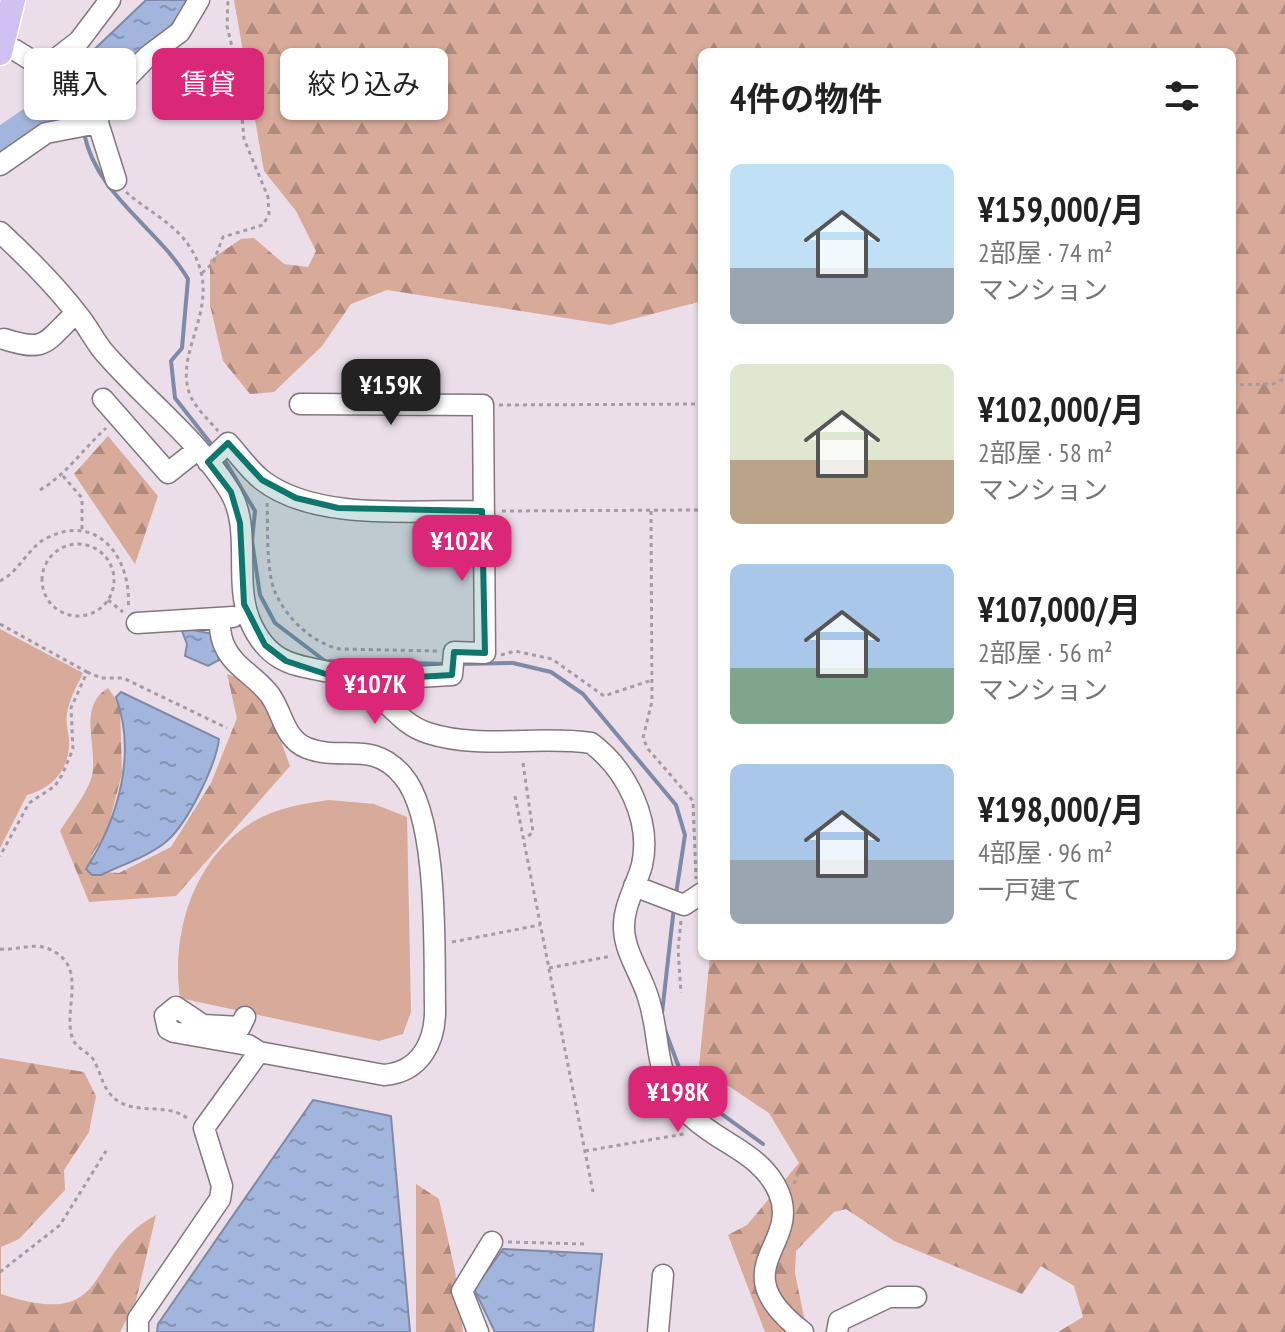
<!DOCTYPE html>
<html lang="ja">
<meta charset="utf-8">
<style>
:root{--surface:#fff;--page:#f2f2f2;--text:#222;--muted:#767676;--accent:#db2777}
body{margin:0;font-family:"PT Sans Narrow","Noto Sans JP",sans-serif;background:var(--page);color:var(--text);height:100vh;display:flex;flex-direction:column;font-size:30px;white-space:nowrap}
*{box-sizing:border-box;margin:0}
p{font-size:26px;color:var(--muted)}
.icon{flex:none;width:44px;height:44px;fill:none;stroke:currentColor;stroke-width:2;stroke-linecap:round;stroke-linejoin:round}
.map{position:relative;flex:1;overflow:hidden}
.sheet{position:absolute;left:698px;top:48px;width:538px;height:912px;display:flex;flex-direction:column;background:var(--surface);border-radius:12px;box-shadow:0 2px 6px #0004}
.sheet>*{flex:none}
.banner{position:absolute;left:24px;top:48px;width:554px;height:72px;display:flex;gap:16px}
.price{position:absolute;translate:-50% -68px;padding:0 18px;border-radius:16px;background:var(--accent);color:#fff;font-size:26px;line-height:52px;filter:drop-shadow(0 2px 4px #0008)}
.price::after{content:'';position:absolute;left:50%;top:48px;width:24px;height:18px;margin-left:-12px;background:inherit;clip-path:polygon(0 0,100% 0,50% 100%)}
.price.current{background:#222;color:#fff}
ul{padding:0;list-style:none}
li{display:flex;align-items:center;gap:24px;height:200px;padding:0 32px}
li span{display:grid;place-items:center;flex:none;width:224px;height:160px;border-radius:12px;color:#555}
li>.icon{margin-inline-start:auto}
span .icon{width:96px;height:96px;fill:#fffc;stroke-width:1}
li b{font-size:34px}
h2{display:flex;justify-content:space-between;align-items:center;height:96px;padding:0 32px;font-size:34px}
.chip{padding:0 28px;border-radius:12px;background:var(--surface);box-shadow:0 2px 6px #0004;font-size:28px;line-height:72px}
.chip.current{background:var(--accent);color:#fff}
.map>svg:first-child{display:block}
.forest{fill:url(#forest-firs)}
.pitch{fill:#d8aa99}
.water{fill:url(#water-ripples);stroke:#7e8aa6;stroke-width:2}
.lines{fill:none;stroke-linecap:round;stroke-linejoin:round}
.stream{stroke:#7e8aa6;stroke-width:4}
.river{stroke:#a2b5dc;stroke-width:26}
.minor-casing{stroke:#82767f;stroke-width:23}
.major-casing{stroke:#fff;stroke-width:27}
.path{stroke:#a59ba3;stroke-width:3;stroke-dasharray:4 4;stroke-linecap:butt}
.minor{stroke:#fff;stroke-width:20}
.major{stroke:#d1c1f2;stroke-width:24}
.marked{fill:#0f766e;fill-opacity:0.2;stroke:#0f766e;stroke-width:6;stroke-linejoin:round}
</style>
<div class="map">
<svg width="1285" height="1332" viewBox="0 0 1285 1332">
<defs>
<pattern id="forest-firs" width="22" height="20" patternUnits="userSpaceOnUse" patternTransform="scale(2)"><rect width="22" height="20" fill="#d8aa99"/><path d="M5 1l3.5 6h-7zM16 11l3.5 6h-7z" fill="#af8a7d"/></pattern>
<pattern id="water-ripples" width="26" height="14" patternUnits="userSpaceOnUse" patternTransform="scale(2)"><rect width="26" height="14" fill="#a2b5dc"/><path d="M2 4q2-2 4 0t4 0M15 11q2-2 4 0t4 0" fill="none" stroke="#8493b2"/></pattern>
</defs>
<rect width="100%" height="100%" fill="#ebdee9"/>
<path class="forest" d="M234,0H1285V1332H1058L1083,1317L1074,1286L1041,1266L1022,1294L894,1241L846,1209L834,1212L796,1251L795,1273L807,1332H765L728,1235L747,1225L799,1163L769,1113L699,1066L710,956H1232V52H702V301L610,325L387,290L351,304L322,346L274,392L250,394L223,361L210,305V260L241,239L254,238L284,264L308,267L316,251L296,211L264,171Z
M108,436L158,496L135,564L74,474Z
M227,674L251,682L267,703L290,766L176,896L89,902L60,831C69,816 83,799 90,782C102,753 74,709 108,688L120,705L122,773L107,832L93,853L88,871L119,873L171,847L211,783L237,718Z
M0,1058L84,1072L96,1096L89,1132L64,1170L65,1190L19,1239L1,1247V1294C116,1332 81,1256 156,1215L136,1301L120,1332H0Z
M416,1184L439,1199L455,1271L463,1332H416Z"/>
<path class="pitch" d="M0,629L83,673C77,686 69,699 67,714C65,725 70,735 69,746C68,772 50,789 27,795L0,848Z
M329,800L374,804L407,817L411,1012L403,1034L379,1041L180,998C171,933 193,860 251,823C275,808 302,804 329,800Z"/>
<path class="water" d="M146,0H190C161,42 120,88 74,110L58,84Z
M188,629L213,634L219,660L208,666L185,656L187,644L182,631Z
M121,692L219,739C216,765 188,822 168,840C152,855 121,865 101,875H92L86,869C118,819 137,755 116,697Z
M313,1100L391,1116L410,1332H157L158,1324Z
M503,1249L602,1254L593,1332H495L474,1289Z"/>
<g class="lines">
<path class="stream" d="M66,97L81,121
M84,133C96,195 158,228 188,279L182,348L171,361L175,398L215,449
M224,459L255,511L252,541L260,595L275,623L325,661L447,664
M460,664L513,663L551,672L583,694L676,805L685,835L676,894
M662,1013L674,907
M665,1030L687,1089L763,1144"/>
<path class="river" d="M0,141L93,77"/>
<g class="minor-casing">
<path id="minor" d="M0,47L15,50L44,68L79,41L110,0
M0,165L46,133L98,123
M116,180L98,123L99,107L148,56L180,32L199,0
M0,232C27,257 56,286 79,316C88,327 94,340 103,351C143,398 196,437 229,490C253,528 233,580 250,621C274,677 313,662 355,680C384,692 396,723 428,733C481,750 537,735 591,743C626,769 652,820 642,865C636,887 623,906 624,929C625,953 641,974 648,997C663,1043 650,1073 689,1114C718,1144 762,1152 779,1193C801,1247 720,1268 803,1332
M4,339C47,353 45,342 76,313
M103,399L168,473L197,450
M300,404L483,405L485,653L454,652L452,675L381,679L368,688
M208,462L228,443C239,455 249,470 262,480C316,522 417,510 482,511
M137,623L233,617
M634,886L684,905L702,893
M245,1017L240,1027L203,1025L176,1007L165,1016L168,1029L174,1032L248,1045L259,1052
M138,1332V1319L220,1199L222,1186L204,1128L259,1052L384,1075C421,1072 436,1041 435,1007C434,951 439,818 403,776C372,739 342,762 307,748C284,739 283,713 270,695C257,677 234,667 225,647C220,638 220,627 219,618
M478,1332L462,1291L492,1242
M658,1332L663,1275
M837,1332L839,1321L889,1297H916"/>
</g>
<g class="major-casing">
<path id="major" d="M0,53L13,0"/>
</g>
<path class="path" d="M126,192C145,209 172,222 187,243C229,300 174,346 189,392C193,406 209,420 218,431
M202,273L213,263L223,237L263,225L269,214L268,197L244,139L238,72L227,26L228,0
M1232,385L1273,384L1285,378
M499,405L702,404
M63,476L82,498V532
M40,490C67,474 83,449 106,428
M267,503C268,526 266,572 275,592C287,619 312,643 340,649L437,651
M502,511L702,510
M651,511L652,701L643,738L648,749L693,801L696,879
M42 580a36 36 0 1 1 72 0a36 36 0 1 1-72 0Z
M0,581C19,572 27,549 45,539C98,510 133,560 128,609
M108,600L123,612
M0,624L87,672L71,708L73,749L62,775L55,786L29,803L0,856
M501,655L515,651L552,659L604,696L652,680
M87,672L101,678H123L227,728
M523,763L533,832L525,839
M515,796L593,1192
M681,921L678,949L681,993
M452,942L540,925
M0,949C16,951 32,942 49,949C89,966 63,1007 72,1037C75,1048 87,1051 93,1059C101,1072 102,1087 113,1097C133,1117 168,1101 188,1119
M549,968L612,956
M585,1151L684,1134
M794,1184L798,1173
M508,1242L586,1244
M0,1272L60,1225L106,1151"/>
<use href="#minor" class="minor"/>
<use href="#major" class="major"/>
</g>
<path class="marked" d="M228,443L262,480L296,498L338,508L482,511L485,653L454,652L452,675L381,679L368,688L286,661L265,645L244,604L240,523L231,492L208,462Z"/>
</svg>
<b class="price current" style="left:391px;top:427px">¥159K</b>
<b class="price" style="left:462px;top:583px">¥102K</b>
<b class="price" style="left:375px;top:726px">¥107K</b>
<b class="price" style="left:678px;top:1134px">¥198K</b>
<div class="banner">
<a class="chip">購入</a>
<a class="chip current">賃貸</a>
<a class="chip">絞り込み</a>
</div>
<section class="sheet">
<h2>4件の物件<svg class="icon" aria-label="filters" viewBox="0 0 24 24"><path d="M4 7h16M4 17h16"/><circle cx="9" cy="7" r="2"/><circle cx="15" cy="17" r="2"/></svg></h2>
<ul>
<li><span style="background:linear-gradient(#bfe0f5 65%,#9aa5b1 0)"><svg class="icon" aria-label="home" viewBox="0 0 24 24"><path d="M3 11l9-7 9 7M6 9v11h12V9"/></svg></span><div><b>¥159,000/月</b><p>2部屋 · 74 m²</p><p>マンション</p></div></li>
<li><span style="background:linear-gradient(#dfe7d0 60%,#b9a48a 0)"><svg class="icon" aria-label="home" viewBox="0 0 24 24"><path d="M3 11l9-7 9 7M6 9v11h12V9"/></svg></span><div><b>¥102,000/月</b><p>2部屋 · 58 m²</p><p>マンション</p></div></li>
<li><span style="background:linear-gradient(#a9c7e8 65%,#7fa58c 0)"><svg class="icon" aria-label="home" viewBox="0 0 24 24"><path d="M3 11l9-7 9 7M6 9v11h12V9"/></svg></span><div><b>¥107,000/月</b><p>2部屋 · 56 m²</p><p>マンション</p></div></li>
<li><span style="background:linear-gradient(#a9c7e8 60%,#9aa5b1 0)"><svg class="icon" aria-label="home" viewBox="0 0 24 24"><path d="M3 11l9-7 9 7M6 9v11h12V9"/></svg></span><div><b>¥198,000/月</b><p>4部屋 · 96 m²</p><p>一戸建て</p></div></li>
</ul>
</section>
</div>
